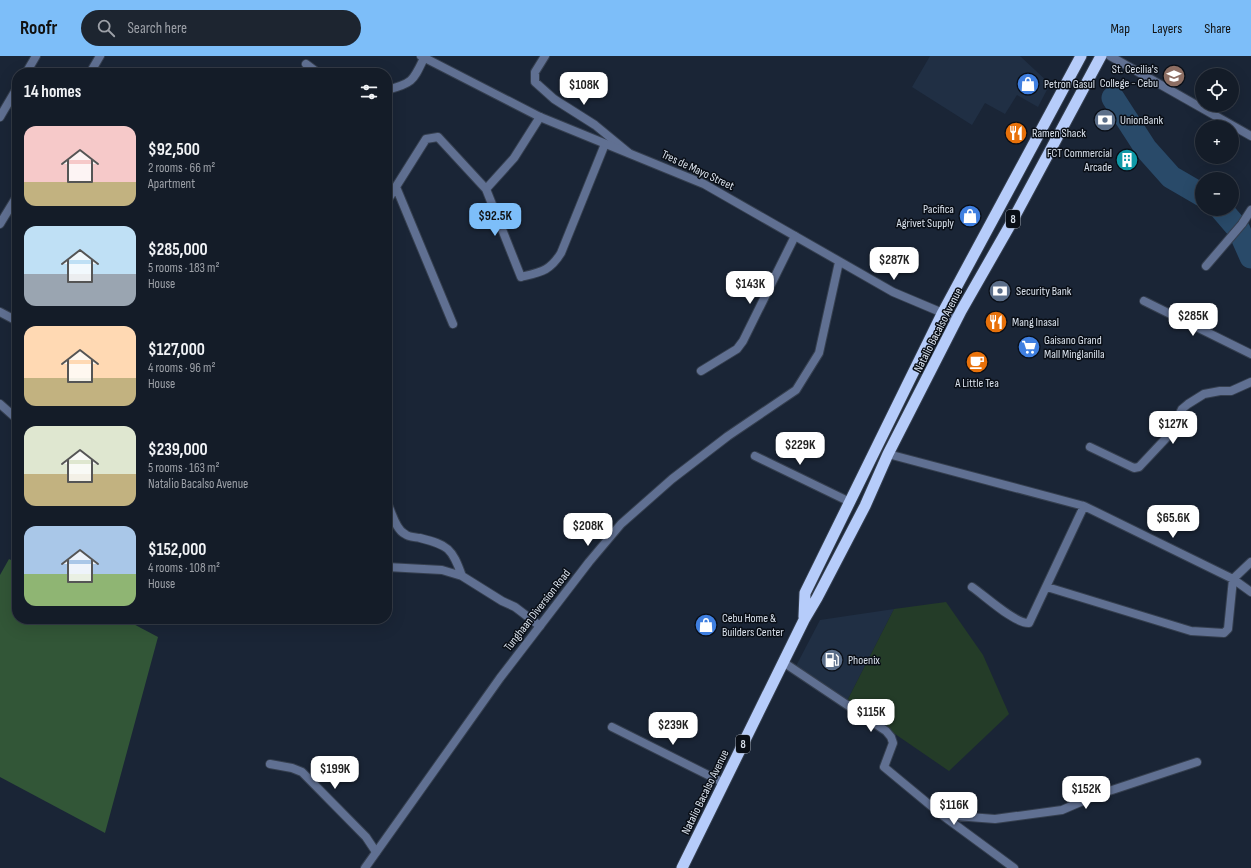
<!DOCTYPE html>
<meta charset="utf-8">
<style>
:root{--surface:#141c28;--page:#1d2530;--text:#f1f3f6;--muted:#9da1a8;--line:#333a45;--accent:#7dbef9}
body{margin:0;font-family:"Sofia Sans Condensed",sans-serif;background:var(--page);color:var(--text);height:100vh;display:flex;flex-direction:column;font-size:15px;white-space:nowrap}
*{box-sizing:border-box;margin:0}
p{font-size:13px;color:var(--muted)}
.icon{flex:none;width:22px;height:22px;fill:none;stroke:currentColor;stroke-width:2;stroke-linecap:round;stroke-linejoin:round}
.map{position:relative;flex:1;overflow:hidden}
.sheet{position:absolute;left:12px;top:12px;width:380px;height:556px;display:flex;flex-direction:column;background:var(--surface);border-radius:16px;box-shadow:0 4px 16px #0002,0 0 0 1px var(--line)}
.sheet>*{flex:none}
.fabs{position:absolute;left:1195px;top:12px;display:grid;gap:8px}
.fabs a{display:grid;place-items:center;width:44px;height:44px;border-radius:50%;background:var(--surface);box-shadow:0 4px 16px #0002,0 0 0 1px var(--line);font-size:20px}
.price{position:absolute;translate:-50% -34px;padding:0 9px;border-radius:8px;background:#fff;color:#222;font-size:13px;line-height:26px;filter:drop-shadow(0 1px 2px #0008)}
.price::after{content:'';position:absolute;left:50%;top:24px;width:12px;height:9px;margin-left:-6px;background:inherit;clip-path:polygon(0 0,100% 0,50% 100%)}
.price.on{background:var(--accent);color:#111}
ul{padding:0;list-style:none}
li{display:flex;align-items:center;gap:12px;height:100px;padding:0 12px}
li span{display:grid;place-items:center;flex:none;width:112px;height:80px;border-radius:12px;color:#555}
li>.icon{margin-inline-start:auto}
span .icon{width:48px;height:48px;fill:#fffc;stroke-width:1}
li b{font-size:17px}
h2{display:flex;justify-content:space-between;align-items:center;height:48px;padding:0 12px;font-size:17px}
header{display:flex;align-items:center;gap:24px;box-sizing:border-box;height:56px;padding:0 20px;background:var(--accent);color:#111}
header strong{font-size:19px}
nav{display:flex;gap:22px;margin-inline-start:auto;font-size:14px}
.search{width:280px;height:36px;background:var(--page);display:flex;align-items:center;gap:10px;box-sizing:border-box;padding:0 14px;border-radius:22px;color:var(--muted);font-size:15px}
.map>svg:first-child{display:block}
.built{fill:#202f44}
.green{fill:#243c28}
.forest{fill:#325637}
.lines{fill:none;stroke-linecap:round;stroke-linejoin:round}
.river{stroke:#294a69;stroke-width:23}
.minor-casing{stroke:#353f4f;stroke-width:10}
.tertiary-casing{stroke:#353f4f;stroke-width:10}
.trunk-casing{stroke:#353f4f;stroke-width:13}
.minor{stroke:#607092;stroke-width:8}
.tertiary{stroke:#607092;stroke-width:8}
.trunk{stroke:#b6ccfa;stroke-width:11}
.labels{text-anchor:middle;stroke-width:3;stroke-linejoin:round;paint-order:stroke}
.shield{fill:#090e16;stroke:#9aa1ab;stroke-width:1}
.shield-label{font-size:11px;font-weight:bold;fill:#d8e0eb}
.poi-label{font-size:12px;fill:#d8e0eb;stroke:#090e16;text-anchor:start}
.street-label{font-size:12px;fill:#d8e0eb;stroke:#090e16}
</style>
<header>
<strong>Roofr</strong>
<div class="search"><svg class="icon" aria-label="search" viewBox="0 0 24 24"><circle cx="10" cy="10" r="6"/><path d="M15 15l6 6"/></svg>Search here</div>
<nav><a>Map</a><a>Layers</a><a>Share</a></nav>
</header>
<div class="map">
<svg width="1251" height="812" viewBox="0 0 1251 812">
<rect width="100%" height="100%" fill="#1a2536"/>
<path class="built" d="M930,0H1020L1050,28L1038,51L1017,39L1005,58L985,47L972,69L912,31Z
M894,553L847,645L796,610L820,564Z"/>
<path class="green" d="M946,546L983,599L1009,658L949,715L847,645L894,553Z"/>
<path class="forest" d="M9,503L17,507V563H124L158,581L105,777L0,721V519Z"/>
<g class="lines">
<path class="river" d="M1113,42L1146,93L1171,121L1202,139
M1221,153L1239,174L1251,201"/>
<g class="minor-casing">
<path id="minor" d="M545,0L535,16V26L554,43L595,69L629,97
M1110,0L1251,80
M306,8L318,17
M26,17L36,0
M90,17L100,0
M387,34C413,27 413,25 424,2
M0,61L17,32
M396,131L453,268
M486,133L514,102L540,61
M387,145L426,83L438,81L486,133L521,221C541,216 550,215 561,197L605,88
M0,168L17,140
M1206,210L1242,168L1251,154
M1144,245L1251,298
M0,256L17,265
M701,315L737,293L743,285L795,180
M0,348L17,363
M1090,391L1134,412L1139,411L1170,378L1182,353L1188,348L1204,338L1220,335H1231L1251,326
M888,398L1084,450L1233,523L1251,536
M755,400L850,446
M388,449C392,457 396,474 405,478C408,481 415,481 420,482C448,489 452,492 462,520
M387,511L442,514L462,520L502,545L515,551L540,570
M972,531C984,539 1015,568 1029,567L1084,450
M1047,531L1191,575L1224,577L1228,573L1233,523L1251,506
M234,563H235
M783,606L886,675L891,681L893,687L884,711L942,759L1014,812
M612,671L724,727
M270,708L292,712L302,716L366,781L376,796
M943,759L995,763L1062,754L1097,739L1197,706"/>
</g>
<g class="tertiary-casing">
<path id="tertiary" d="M421,0L540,61L704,128L893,236L957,263
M365,812L500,622L589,506L621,468L672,423L728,380L796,334L819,297L839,206"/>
</g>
<g class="trunk-casing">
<path id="trunk" d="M804,561L805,537L943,256L1081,0
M682,812L804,564L817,542L865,450L888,398L961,255L1009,171L1101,0"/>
</g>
<use href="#minor" class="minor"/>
<use href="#tertiary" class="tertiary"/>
<use href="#trunk" class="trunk"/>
</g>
<defs>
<g id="university-disc" transform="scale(1.15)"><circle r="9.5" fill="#8d6e63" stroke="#090e16"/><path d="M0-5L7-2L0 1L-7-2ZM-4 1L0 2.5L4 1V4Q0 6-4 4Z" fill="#fff"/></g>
<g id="shop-disc" transform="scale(1.15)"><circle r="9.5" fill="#3f7fe0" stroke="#090e16"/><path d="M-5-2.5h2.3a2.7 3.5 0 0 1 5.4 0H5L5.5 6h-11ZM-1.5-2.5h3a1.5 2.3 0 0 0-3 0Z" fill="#fff"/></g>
<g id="bank-disc" transform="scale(1.15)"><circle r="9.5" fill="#5c6f8a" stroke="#090e16"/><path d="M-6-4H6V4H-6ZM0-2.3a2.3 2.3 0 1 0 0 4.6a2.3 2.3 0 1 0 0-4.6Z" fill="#fff"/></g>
<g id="restaurant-disc" transform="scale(1.15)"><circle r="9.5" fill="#e8710a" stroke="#090e16"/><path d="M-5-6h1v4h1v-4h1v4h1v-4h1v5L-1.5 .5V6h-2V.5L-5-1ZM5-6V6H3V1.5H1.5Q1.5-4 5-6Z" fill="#fff"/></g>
<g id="building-disc" transform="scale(1.15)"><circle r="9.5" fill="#0f9aa8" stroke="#090e16"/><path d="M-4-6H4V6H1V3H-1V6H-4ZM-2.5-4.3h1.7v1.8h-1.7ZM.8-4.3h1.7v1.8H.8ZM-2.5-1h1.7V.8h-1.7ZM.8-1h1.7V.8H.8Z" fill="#fff"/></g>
<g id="supermarket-disc" transform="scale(1.15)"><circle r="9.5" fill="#3f7fe0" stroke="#090e16"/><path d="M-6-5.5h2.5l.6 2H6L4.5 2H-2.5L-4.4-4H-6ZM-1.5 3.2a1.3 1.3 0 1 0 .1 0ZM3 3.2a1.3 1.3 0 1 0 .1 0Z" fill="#fff"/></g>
<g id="cafe-disc" transform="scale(1.15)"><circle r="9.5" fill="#e8710a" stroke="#090e16"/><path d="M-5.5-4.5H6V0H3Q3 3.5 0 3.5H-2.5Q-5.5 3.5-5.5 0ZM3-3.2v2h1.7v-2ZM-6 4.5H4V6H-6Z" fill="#fff"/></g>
<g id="fuel-disc" transform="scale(1.15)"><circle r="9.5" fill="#5c6f8a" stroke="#090e16"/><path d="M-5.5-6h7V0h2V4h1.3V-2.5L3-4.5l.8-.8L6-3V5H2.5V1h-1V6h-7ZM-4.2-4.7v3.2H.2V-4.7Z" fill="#fff"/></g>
</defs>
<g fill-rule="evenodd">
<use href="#university-disc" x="1174" y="20"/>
<use href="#shop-disc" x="1028" y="28"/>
<use href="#bank-disc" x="1105" y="64"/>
<use href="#restaurant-disc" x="1016" y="77"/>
<use href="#building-disc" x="1127" y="104"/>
<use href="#shop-disc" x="970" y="160"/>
<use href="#bank-disc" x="1000" y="235"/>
<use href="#restaurant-disc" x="996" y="266"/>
<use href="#supermarket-disc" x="1029" y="291"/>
<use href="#cafe-disc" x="977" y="306"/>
<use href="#shop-disc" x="706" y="569"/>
<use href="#fuel-disc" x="832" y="604"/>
</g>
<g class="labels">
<g class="shield">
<rect x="1006" y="154" width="14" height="18" rx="3"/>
<rect x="736" y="679" width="14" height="18" rx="3"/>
</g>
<g class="shield-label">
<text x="1013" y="167">8</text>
<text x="743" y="692">8</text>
</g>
<g class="poi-label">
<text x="1158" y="17" text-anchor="end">St. Cecilia's<tspan x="1158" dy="14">College - Cebu</tspan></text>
<text x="1044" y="32">Petron Gasul</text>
<text x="1120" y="68">UnionBank</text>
<text x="1032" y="81">Ramen Shack</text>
<text x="1112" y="101" text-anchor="end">FCT Commercial<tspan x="1112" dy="14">Arcade</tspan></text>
<text x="954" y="157" text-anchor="end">Pacifica<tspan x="954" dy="14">Agrivet Supply</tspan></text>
<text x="1016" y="239">Security Bank</text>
<text x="1012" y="270">Mang Inasal</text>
<text x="1044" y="288">Gaisano Grand<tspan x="1044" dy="14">Mall Minglanilla</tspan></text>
<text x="977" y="331" text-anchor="middle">A Little Tea</text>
<text x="722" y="566">Cebu Home &amp;<tspan x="722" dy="14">Builders Center</tspan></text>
<text x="848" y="608">Phoenix</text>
</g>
<g class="street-label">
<text transform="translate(698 114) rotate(25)" y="4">Tres de Mayo Street</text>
<text transform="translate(938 274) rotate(-63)" y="4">Natalio Bacalso Avenue</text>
<text transform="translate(537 554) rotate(-52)" y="4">Tunghaan Diversion Road</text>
<text transform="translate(705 736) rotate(-64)" y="4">Natalio Bacalso Avenue</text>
</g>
</g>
</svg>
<div class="fabs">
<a><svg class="icon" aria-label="locate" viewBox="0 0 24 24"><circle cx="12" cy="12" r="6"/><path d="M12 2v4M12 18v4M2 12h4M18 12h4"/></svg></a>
<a>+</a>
<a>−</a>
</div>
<b class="price" style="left:584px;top:50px">$108K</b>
<b class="price on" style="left:495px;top:181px">$92.5K</b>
<b class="price" style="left:894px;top:225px">$287K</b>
<b class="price" style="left:750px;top:249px">$143K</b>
<b class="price" style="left:1193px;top:281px">$285K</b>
<b class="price" style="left:1173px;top:389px">$127K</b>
<b class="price" style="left:800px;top:410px">$229K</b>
<b class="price" style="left:1173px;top:483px">$65.6K</b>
<b class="price" style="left:588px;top:491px">$208K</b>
<b class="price" style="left:871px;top:677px">$115K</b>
<b class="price" style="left:673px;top:690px">$239K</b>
<b class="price" style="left:335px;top:734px">$199K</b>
<b class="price" style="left:1086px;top:754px">$152K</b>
<b class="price" style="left:954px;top:770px">$116K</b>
<section class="sheet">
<h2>14 homes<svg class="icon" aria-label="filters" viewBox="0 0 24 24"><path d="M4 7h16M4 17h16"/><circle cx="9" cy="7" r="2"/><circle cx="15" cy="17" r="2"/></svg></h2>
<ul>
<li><span style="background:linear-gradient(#f6c9c9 70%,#c2b280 0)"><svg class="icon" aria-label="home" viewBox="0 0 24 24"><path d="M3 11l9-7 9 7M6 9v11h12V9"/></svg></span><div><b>$92,500</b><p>2 rooms · 66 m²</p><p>Apartment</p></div></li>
<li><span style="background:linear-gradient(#bfe0f5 60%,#9aa5b1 0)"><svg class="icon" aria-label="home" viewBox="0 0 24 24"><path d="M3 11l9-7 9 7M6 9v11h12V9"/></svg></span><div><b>$285,000</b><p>5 rooms · 183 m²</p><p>House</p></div></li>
<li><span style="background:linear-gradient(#ffd9b3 65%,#c2b280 0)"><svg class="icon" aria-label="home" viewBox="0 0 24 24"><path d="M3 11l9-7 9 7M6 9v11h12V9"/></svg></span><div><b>$127,000</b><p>4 rooms · 96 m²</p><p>House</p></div></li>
<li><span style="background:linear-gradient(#dfe7d0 60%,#c2b280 0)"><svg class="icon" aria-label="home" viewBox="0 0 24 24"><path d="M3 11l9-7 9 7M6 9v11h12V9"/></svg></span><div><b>$239,000</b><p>5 rooms · 163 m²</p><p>Natalio Bacalso Avenue</p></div></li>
<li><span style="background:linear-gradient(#a9c7e8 60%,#8fb573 0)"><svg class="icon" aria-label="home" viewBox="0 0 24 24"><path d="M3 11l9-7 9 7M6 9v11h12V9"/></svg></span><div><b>$152,000</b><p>4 rooms · 108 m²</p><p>House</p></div></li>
</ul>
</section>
</div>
